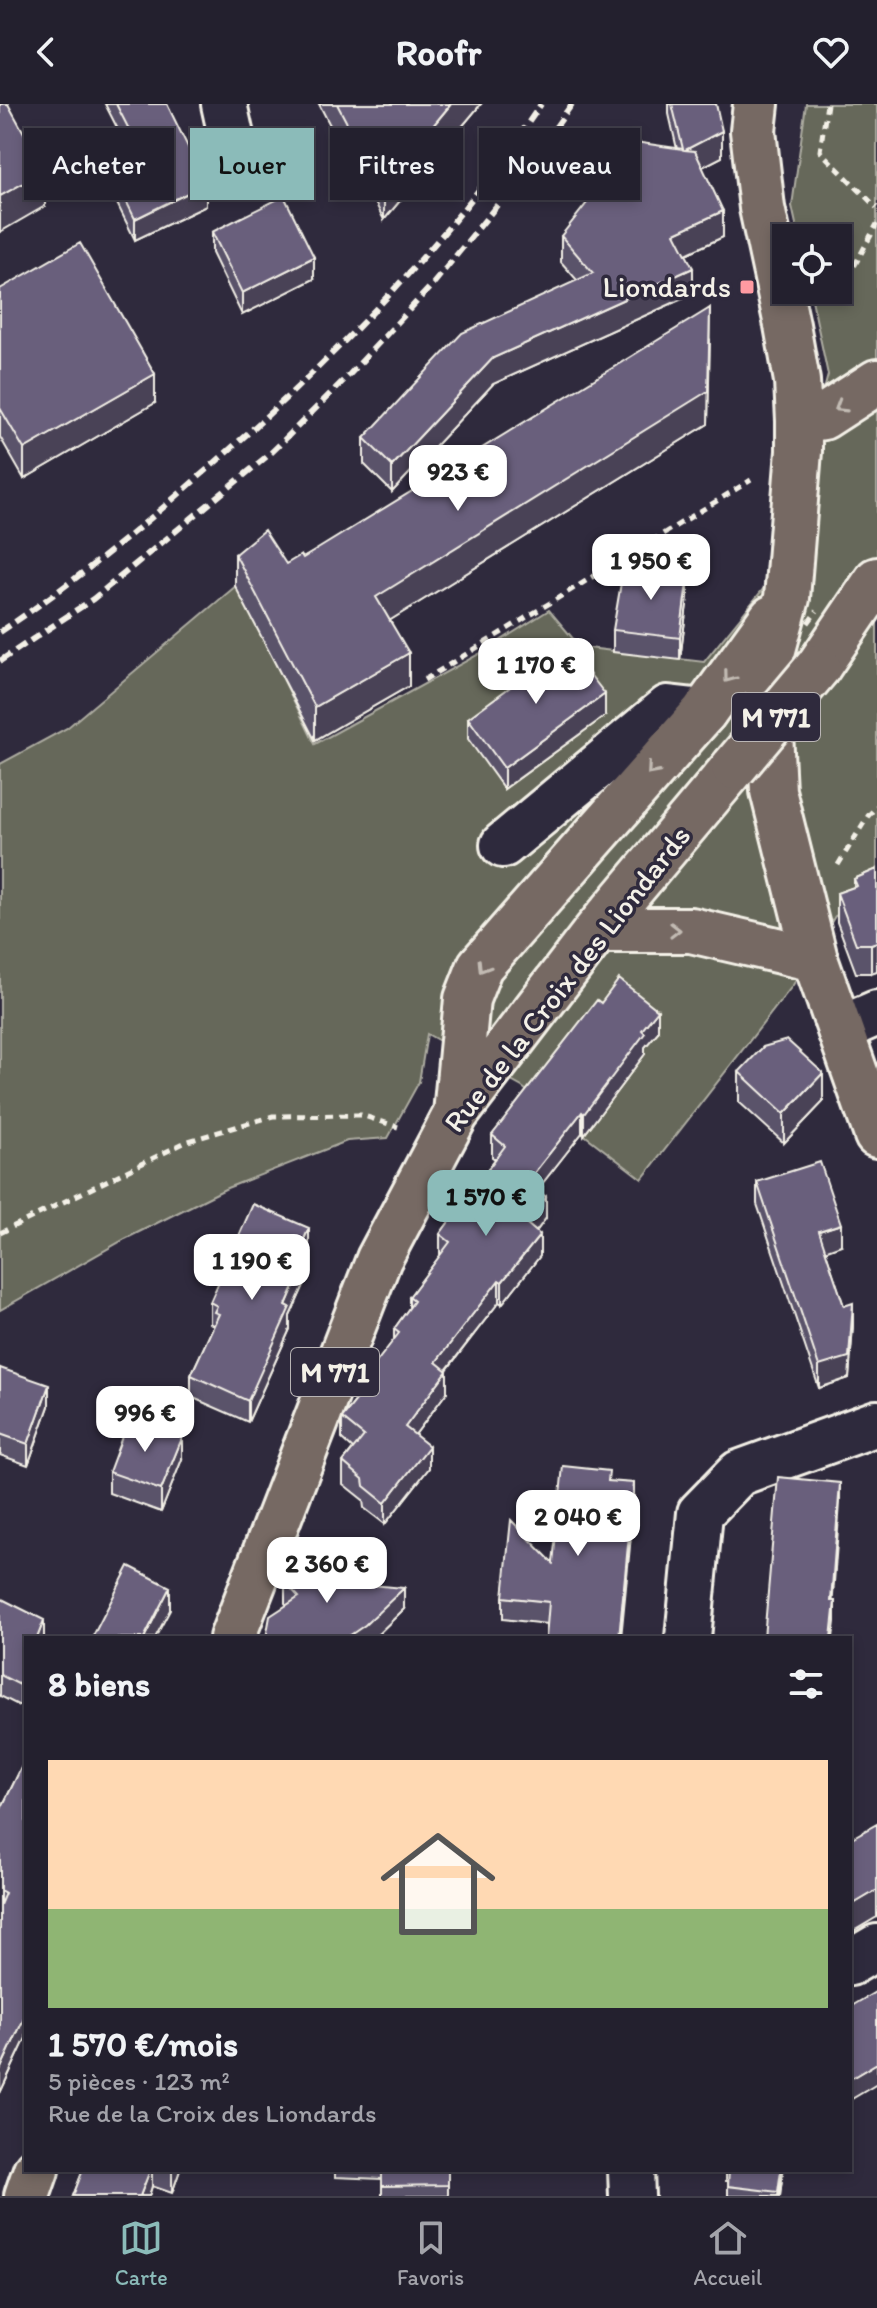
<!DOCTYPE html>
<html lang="fr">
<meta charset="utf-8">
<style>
:root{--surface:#23202e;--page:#2b2836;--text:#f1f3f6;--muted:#a3a3aa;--line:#403e4a;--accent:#8bbbb9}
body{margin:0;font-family:Itim,sans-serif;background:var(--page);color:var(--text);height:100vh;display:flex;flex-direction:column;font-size:30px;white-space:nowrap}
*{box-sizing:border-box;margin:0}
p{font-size:26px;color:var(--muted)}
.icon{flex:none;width:44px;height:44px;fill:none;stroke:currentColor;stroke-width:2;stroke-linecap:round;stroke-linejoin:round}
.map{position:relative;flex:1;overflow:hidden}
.drawer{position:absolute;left:24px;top:1532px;width:828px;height:536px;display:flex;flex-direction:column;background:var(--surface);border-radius:0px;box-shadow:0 4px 12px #0003,0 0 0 2px var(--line)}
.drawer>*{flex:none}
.hud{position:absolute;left:24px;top:24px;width:830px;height:72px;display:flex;gap:16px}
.buttons{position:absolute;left:772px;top:120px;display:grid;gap:16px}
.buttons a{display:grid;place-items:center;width:80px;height:80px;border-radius:0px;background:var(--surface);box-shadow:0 4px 12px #0003,0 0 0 2px var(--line);font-size:40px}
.price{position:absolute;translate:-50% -68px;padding:0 18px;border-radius:16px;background:#fff;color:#222;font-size:26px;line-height:52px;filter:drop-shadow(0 2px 4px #0008)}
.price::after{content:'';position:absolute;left:50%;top:48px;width:24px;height:18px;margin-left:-12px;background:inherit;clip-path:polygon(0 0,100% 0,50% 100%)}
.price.current{background:var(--accent);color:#111}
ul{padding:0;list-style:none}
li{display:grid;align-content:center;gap:16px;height:424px;padding:0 24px}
li span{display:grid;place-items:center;height:248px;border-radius:0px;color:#555}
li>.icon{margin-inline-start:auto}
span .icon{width:144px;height:144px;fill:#fffc;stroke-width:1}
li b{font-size:34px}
h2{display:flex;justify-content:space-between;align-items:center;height:96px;padding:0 24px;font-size:34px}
.chip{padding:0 28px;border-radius:0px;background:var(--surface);box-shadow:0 4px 12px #0003,0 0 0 2px var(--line);font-size:28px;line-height:72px}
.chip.current{background:var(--accent);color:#111}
header{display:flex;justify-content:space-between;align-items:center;height:104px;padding:0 24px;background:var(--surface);font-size:36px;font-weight:700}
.menu{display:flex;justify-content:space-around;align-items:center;height:112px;border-top:2px solid var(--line);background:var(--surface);font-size:22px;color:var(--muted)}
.menu a{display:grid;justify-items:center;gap:4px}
.menu .current{color:var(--accent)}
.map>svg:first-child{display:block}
.green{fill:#66685a;stroke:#adaca1;stroke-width:2}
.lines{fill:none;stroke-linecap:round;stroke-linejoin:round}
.minor-casing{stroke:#f4f1e8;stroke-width:50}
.major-casing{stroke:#f4f1e8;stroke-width:50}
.path{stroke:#f4f1e8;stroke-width:5;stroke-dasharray:8 6;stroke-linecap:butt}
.minor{stroke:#2f2a3d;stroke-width:44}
.major{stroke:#766964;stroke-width:44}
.rail{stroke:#f4f1e8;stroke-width:6;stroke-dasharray:12 6;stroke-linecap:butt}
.major-bridge-casing{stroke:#f4f1e8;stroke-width:50;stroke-linecap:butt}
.path-bridge{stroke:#f4f1e8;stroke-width:5;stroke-dasharray:8 6;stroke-linecap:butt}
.major-bridge{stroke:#766964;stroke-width:44}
.wall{fill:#5a526b;stroke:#f4f1e8;stroke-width:2}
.shaded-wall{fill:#4a4257;stroke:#f4f1e8;stroke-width:2}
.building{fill:#695f7c;stroke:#f4f1e8;stroke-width:2}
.oneway{stroke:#c2bbb3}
.poi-dot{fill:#ff9aa2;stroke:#2f2a3d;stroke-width:3}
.labels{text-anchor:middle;stroke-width:7;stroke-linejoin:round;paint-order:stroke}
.shield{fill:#2f2a3d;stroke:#b9b5b5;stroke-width:2}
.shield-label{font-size:28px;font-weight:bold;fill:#f4f1e8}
.poi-label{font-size:30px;fill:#f4f1e8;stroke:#2f2a3d;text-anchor:end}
.street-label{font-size:30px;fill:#f4f1e8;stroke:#2f2a3d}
</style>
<header><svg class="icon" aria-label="back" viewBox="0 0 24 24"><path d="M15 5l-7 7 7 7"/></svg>Roofr<svg class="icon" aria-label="heart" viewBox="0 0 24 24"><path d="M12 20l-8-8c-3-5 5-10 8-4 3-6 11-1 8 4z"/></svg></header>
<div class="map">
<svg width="877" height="2092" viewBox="0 0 877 2092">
<rect width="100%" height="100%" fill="#2f2a3d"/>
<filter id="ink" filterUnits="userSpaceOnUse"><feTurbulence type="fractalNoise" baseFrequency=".0125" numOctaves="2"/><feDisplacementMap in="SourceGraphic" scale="16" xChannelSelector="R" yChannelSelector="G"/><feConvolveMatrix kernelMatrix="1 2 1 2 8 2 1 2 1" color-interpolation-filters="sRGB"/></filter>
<g filter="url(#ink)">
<path class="green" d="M806,0H877V794L835,812L793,881L642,1075L522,983L427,930L419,978L388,1034L347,1037L227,1084L125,1135L0,1206V660L67,624L237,481L315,640L481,549L549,506L580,543L704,558L773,473L828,271L810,186H838V134H799L792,102Z"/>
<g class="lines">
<g class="minor-casing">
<path id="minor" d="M224,0L235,50
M503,741L668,604L704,608
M840,925L877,909
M688,1534L700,1409L739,1369L877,1319
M850,1859L877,1843
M631,2066L632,2092"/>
</g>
<g class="major-casing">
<path id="major" d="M756,0L753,27L762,104L787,221L797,277L799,317V347L787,494L767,568L773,687L815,855L877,1031
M799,317L823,313L877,278
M818,563L877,476
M597,826H691L815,855
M456,1010L467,895L480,862L704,608L772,514
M232,1534L379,1155L456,1010L597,826L734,663
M27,2092L36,2066"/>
</g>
<path class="path" d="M827,0L820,47L877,104
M828,193L843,183L877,120
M424,576L751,376
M838,761L868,712L877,702
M0,1129L188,1037L273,1012L361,1011L398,1023"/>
<use href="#minor" class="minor"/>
<use href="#major" class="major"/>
<path class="rail" d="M0,528C75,478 143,422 210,363C333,255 450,137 541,0
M0,557L93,495L271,349L350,270L433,180L524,68L572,0"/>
<g class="major-bridge-casing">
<path id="major-bridge" d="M734,663L818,563"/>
</g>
<path class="path-bridge" d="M808,519L817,507"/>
<use href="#major-bridge" class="major-bridge"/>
</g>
<path class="wall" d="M105,0H167L206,102L135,136L105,75V54L127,43Z
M319,0H481L384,116L363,74L359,77Z
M669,0H716L722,53L702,63L723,133L686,150L693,190L493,280L392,388L364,360V334L577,176L561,158V132L677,45L669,10Z
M212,128L314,175L242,211L212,149Z
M0,185L155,299L24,375L0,333Z
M710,236L708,320L390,516L409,582L315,636L235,482V450L286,460L303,454Z
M688,492L680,556L613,548V526Z
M605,612L504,685L468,635V614Z
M877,765L871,869H856L837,818V789L854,783V775Z
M601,899L658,928L645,943V950L584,1031L582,1029L537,1086L546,1114L536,1128L540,1152L502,1200L499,1198L447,1266V1288L415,1331L429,1364L385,1420L364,1404L363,1396L343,1380V1358L353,1345L342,1335V1314L362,1288V1277L394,1236V1225L409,1204V1193L440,1152V1130L495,1055L492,1053V1031Z
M739,968L823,998L784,1039L739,998Z
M757,1078L841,1141L825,1146L844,1202L853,1221L849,1274L819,1284L757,1100Z
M309,1146L303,1159L304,1181L290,1212V1225L248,1318L191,1293V1271L214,1222L210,1219V1198Z
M0,1264L49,1302L28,1361L0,1351Z
M182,1355L161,1408L109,1389V1368Z
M609,1377L634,1401L547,1520L503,1515V1493L553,1459Z
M285,1478L346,1483L404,1505L374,1534H266L287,1501L285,1499Z
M0,1494L44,1534L20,1602L0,1592Z
M26,1654V1934L0,1989V1707Z
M83,2066H180L172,2089L152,2082L149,2092H73Z
M335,2066H448V2092H382V2075L335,2073Z
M726,2066H783L780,2092H728V2077H726Z"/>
<path class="shaded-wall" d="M451,0H481L384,116V81Z
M722,27V53L685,72V46Z
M363,39V74L359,77V42Z
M45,67V102L0,128V92Z
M206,80V102L135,136V115Z
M723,107V133L675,155V129Z
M314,153V175L242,211V189Z
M693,164V190L493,280L392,388V362L493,254Z
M710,204L708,320L376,525V493Z
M155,270V299L24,375V345Z
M688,470V492L680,556V534Z
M409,549V582L315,636V603Z
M605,590V612L504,685V664Z
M877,838V867L871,869V840Z
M658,906V928L645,943V950L584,1031V1010L642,926Z
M823,969V998L784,1039V1010Z
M582,1008V1029L527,1099V1078Z
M546,1093V1114L526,1141V1119Z
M841,1120V1141L819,1149V1127Z
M309,1124V1146L295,1177V1155Z
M540,1131V1152L502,1200V1178Z
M304,1159V1181L290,1212V1225L248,1318V1297L286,1201Z
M499,1176V1198L436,1279V1258Z
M853,1199V1221L849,1274L819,1284V1262Z
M447,1267V1288L405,1344V1323Z
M49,1281V1302L28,1361V1340Z
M182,1334V1355L161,1408V1386Z
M429,1342V1364L385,1420V1399Z
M634,1379V1401L621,1534H619Z
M840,1379V1399L831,1518V1497Z
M170,1483V1506L155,1534H144Z
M404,1484V1505L374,1534H346Z
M835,1497V1518L833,1534H831Z
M44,1516V1534H37Z
M26,1564V1586L20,1602V1581Z
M877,1786V1813L850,1829V1802Z
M26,1910V1934L0,1989V1966Z
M877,1959V1980L850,1996V1975Z
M150,2066H152V2082L149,2092H140Z
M172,2066H180L172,2089Z
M781,2066H783L780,2092H778Z"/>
<path class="building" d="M0,0H8L45,67L0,92Z
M116,0H167L206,80L135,115L105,54L136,39Z
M337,0H451L384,81L363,39L359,42Z
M672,0H716L722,27L685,46L695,47L723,107L675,129L693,164L493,254L392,362L364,334L462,229L593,169L561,132L635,38L683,45Z
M284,92L314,153L242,189L212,128Z
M80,139L155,270L24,345L0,304V185Z
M710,204L708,287L376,493L409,549L315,603L235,450L264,426L286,460L301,451L303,454Z
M624,461L688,470L680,534L613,526Z
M567,541L605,590L504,664L468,614Z
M877,765V838L871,840H856L837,789L857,782L854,775Z
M619,875L658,906L642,926L645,929L584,1010L582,1008L527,1078L546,1093L526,1119L540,1131L502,1178L499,1176L436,1258L447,1267L405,1323L429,1342L385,1399L364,1382L363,1375L343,1358L364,1332L342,1314L368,1281L362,1277L399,1229L394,1225L414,1197L409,1193L450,1138L440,1130L505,1042L492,1031L597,896L601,899Z
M787,936L823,969L784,1010L739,968L763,943Z
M820,1058L841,1120L819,1127L844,1202L853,1199L849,1253L819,1262L757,1078Z
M253,1100L309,1124L295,1155L304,1159L286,1201L290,1203L248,1297L191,1271L219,1210L214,1208L217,1202L210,1198Z
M0,1264L49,1281L28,1340L0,1330Z
M129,1314L182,1334L161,1386L109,1368Z
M563,1362L609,1367L608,1377L634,1379L619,1534H546L549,1498L503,1493L511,1416L553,1459Z
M778,1373L840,1379L831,1497H835L831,1534H764Z
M316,1451L346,1483L350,1479L404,1484L365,1521L346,1534H266L270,1512L299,1493L285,1478Z
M129,1462L170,1483L144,1534H92Z
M0,1494L44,1516L37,1534H26V1564L20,1581L0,1571Z
M26,1654V1910L0,1966V1801L5,1789L0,1786V1707Z
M877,1720V1786L850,1802V1735Z
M877,1887V1959L850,1975V1903Z
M83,2066H150L140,2092H73Z
M382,2066H448V2081L382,2082Z
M729,2066H781L778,2088L728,2082Z"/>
<defs><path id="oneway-chevron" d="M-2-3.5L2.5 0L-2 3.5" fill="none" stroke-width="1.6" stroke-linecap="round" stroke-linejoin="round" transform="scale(2)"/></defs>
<g class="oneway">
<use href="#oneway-chevron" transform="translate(840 303) rotate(148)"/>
<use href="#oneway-chevron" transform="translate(729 573) rotate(127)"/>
<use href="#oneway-chevron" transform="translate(652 666) rotate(131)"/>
<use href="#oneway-chevron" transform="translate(675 826)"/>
<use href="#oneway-chevron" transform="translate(483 863) rotate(122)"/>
</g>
</g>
<rect class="poi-dot" x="739" y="175" width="16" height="16" rx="4"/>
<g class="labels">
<g class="shield">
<rect x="732" y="589" width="88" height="48" rx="6"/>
<rect x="291" y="1244" width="88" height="48" rx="6"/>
</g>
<g class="shield-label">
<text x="776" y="623">M 771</text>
<text x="335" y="1278">M 771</text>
</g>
<g class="poi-label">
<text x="731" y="193">Liondards</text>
</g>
<g class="street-label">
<text transform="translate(567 875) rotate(-52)" y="10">Rue de la Croix des Liondards</text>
</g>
</g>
</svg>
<div class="buttons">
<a><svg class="icon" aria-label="locate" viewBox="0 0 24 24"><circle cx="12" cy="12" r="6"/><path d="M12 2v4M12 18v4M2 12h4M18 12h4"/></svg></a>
</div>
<b class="price" style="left:458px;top:409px">923 €</b>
<b class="price" style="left:651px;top:498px">1 950 €</b>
<b class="price" style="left:536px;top:602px">1 170 €</b>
<b class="price current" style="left:486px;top:1134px">1 570 €</b>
<b class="price" style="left:252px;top:1198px">1 190 €</b>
<b class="price" style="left:145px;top:1350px">996 €</b>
<b class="price" style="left:578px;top:1454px">2 040 €</b>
<b class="price" style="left:327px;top:1501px">2 360 €</b>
<div class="hud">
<a class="chip">Acheter</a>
<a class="chip current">Louer</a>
<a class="chip">Filtres</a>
<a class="chip">Nouveau</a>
</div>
<section class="drawer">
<h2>8 biens<svg class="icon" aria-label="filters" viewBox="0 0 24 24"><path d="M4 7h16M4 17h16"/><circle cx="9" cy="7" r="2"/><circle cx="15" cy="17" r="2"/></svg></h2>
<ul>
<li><span style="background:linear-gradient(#ffd9b3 60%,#8fb573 0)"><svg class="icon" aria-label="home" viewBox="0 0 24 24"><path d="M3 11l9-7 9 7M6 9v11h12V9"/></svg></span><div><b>1 570 €/mois</b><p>5 pièces · 123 m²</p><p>Rue de la Croix des Liondards</p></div></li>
</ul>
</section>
</div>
<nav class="menu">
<a class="current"><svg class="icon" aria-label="map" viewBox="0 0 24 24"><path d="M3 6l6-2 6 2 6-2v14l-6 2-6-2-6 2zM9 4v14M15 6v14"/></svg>Carte</a>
<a><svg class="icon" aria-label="saved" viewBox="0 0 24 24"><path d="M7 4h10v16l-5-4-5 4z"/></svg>Favoris</a>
<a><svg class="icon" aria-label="home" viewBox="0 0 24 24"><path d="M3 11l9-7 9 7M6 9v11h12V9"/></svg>Accueil</a>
</nav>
